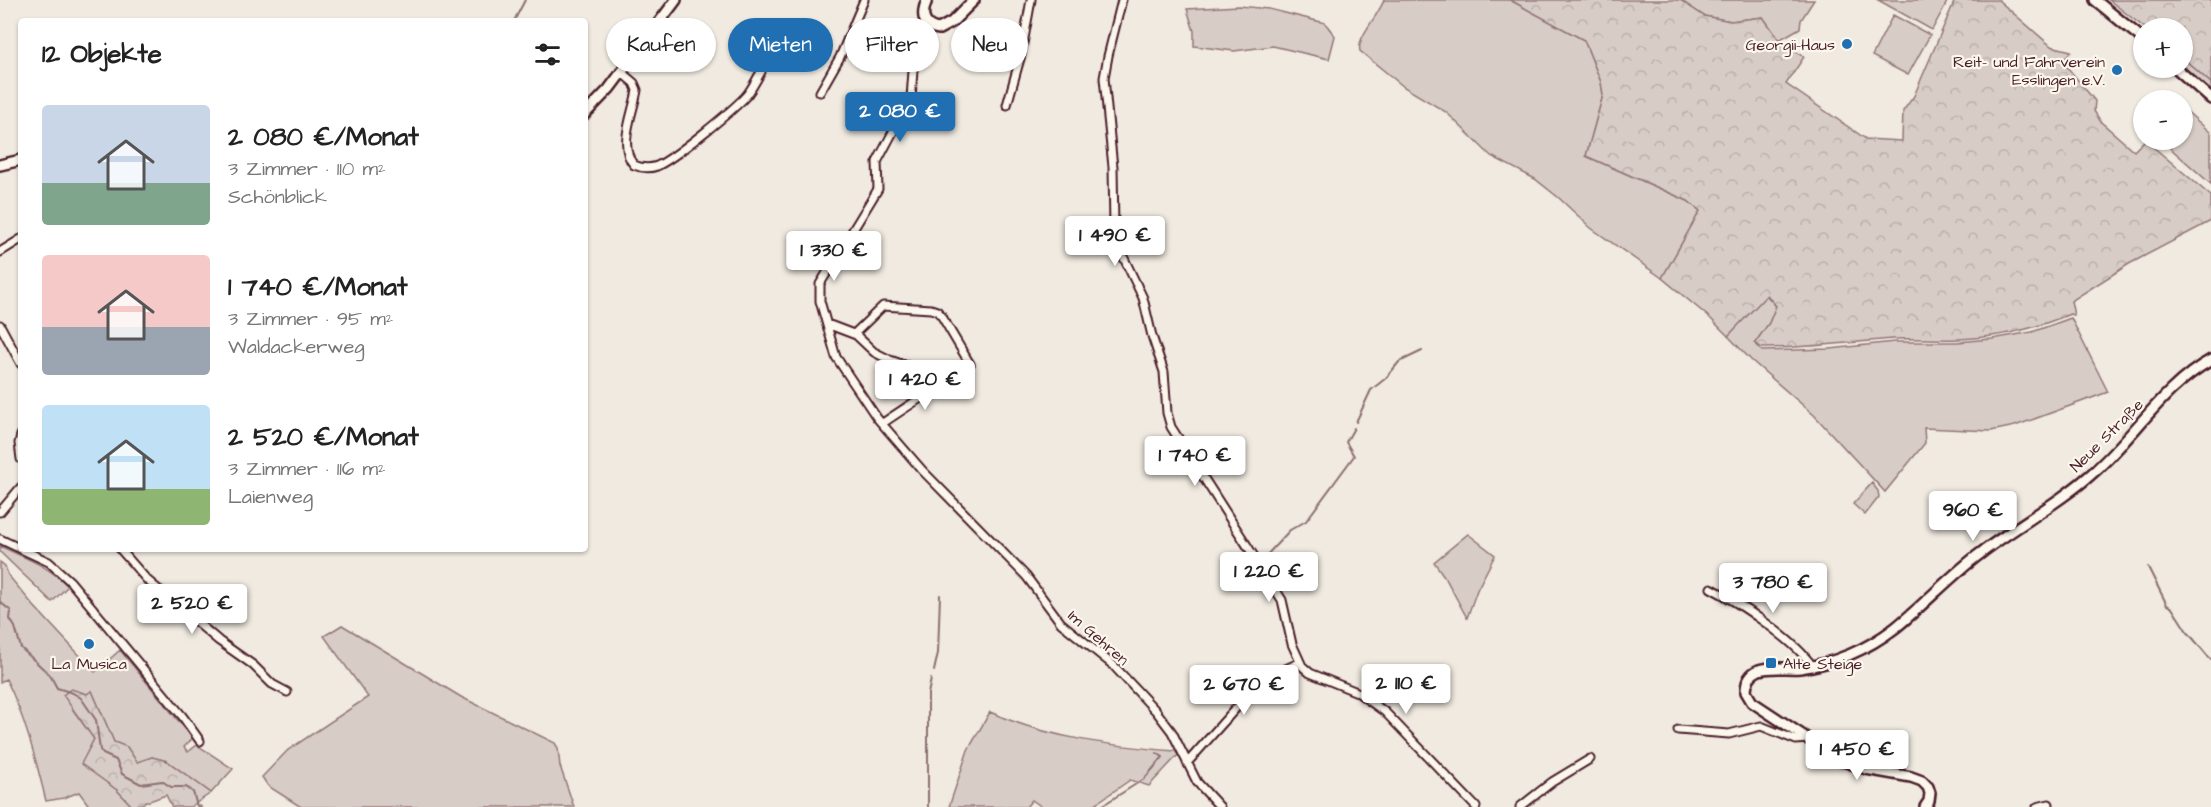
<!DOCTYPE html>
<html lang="de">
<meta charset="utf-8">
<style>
:root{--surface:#fff;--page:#f6f6f6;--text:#222;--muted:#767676;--accent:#1f6fb2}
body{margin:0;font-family:"Architects Daughter",sans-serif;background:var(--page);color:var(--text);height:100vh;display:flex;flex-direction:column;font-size:22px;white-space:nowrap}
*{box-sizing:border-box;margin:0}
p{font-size:20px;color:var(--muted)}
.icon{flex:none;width:33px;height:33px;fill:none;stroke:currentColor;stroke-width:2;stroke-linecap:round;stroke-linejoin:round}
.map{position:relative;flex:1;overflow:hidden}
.drawer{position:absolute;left:18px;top:18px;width:570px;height:534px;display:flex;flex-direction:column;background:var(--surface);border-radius:6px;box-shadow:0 2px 4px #0004}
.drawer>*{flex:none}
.guide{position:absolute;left:606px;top:18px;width:570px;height:54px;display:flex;gap:12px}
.controls{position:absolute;left:2133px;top:18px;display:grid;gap:12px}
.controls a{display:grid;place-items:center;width:60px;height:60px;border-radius:50%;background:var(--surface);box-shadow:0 2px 4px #0004;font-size:30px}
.price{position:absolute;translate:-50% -51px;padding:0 14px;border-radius:6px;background:#fff;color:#222;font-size:20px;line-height:39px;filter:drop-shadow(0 2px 3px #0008)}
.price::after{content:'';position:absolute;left:50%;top:36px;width:18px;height:14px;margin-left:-9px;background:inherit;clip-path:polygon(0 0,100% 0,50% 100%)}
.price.on{background:var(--accent);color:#fff}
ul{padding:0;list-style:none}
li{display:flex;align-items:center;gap:18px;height:150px;padding:0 24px}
li span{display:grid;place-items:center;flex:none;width:168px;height:120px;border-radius:6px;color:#555}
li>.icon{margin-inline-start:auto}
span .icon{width:72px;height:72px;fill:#fffc;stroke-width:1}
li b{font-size:26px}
h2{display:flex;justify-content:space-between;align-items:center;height:72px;padding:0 24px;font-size:26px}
.chip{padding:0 21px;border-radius:27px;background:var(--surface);box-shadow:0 2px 4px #0004;font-size:21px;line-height:54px}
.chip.on{background:var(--accent);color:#fff}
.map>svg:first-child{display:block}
.green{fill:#d8ccc6;stroke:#917678;stroke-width:1.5}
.forest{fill:url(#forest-crowns);stroke:#917678;stroke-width:1.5}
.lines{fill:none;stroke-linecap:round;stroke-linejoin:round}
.stream{stroke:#8c6f72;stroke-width:2}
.street-casing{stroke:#4a1f2b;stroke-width:11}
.secondary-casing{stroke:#4a1f2b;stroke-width:14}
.street{stroke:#fbf7ec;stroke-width:7}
.secondary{stroke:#fbf7ec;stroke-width:9}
.poi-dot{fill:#1f6fb2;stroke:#fbf7ec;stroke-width:2}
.labels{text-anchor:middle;stroke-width:4.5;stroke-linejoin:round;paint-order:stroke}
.poi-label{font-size:16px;fill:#4a1f2b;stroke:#fbf7ec;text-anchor:end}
.street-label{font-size:16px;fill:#4a1f2b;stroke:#fbf7ec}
</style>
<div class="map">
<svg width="2211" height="807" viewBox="0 0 2211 807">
<defs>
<pattern id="forest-crowns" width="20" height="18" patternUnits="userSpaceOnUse" patternTransform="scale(1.5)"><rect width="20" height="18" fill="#d8ccc6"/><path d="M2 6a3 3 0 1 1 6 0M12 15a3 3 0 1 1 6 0" fill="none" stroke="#bbafaa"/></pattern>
</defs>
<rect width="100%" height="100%" fill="#f0eae0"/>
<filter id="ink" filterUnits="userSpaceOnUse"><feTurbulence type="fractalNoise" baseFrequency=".0167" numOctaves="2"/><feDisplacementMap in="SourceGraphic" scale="12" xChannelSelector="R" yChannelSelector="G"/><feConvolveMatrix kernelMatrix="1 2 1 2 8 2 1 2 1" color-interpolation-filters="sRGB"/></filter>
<g filter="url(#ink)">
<path class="green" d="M1384,0H1510L1584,40L1601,82L1603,95L1586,156L1688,201L1700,211L1662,278L1591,228L1559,198L1535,179L1491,156L1446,112L1404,87L1360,51C1356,38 1379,15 1384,0Z
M1680,0H1814L1801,20L1800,28L1779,40L1763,17L1731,21L1704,16Z
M1878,0H1948L1932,30Z
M1239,6L1269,9L1325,23L1335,36L1329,59L1273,46L1234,51L1194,46V31L1187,9Z
M1893,15L1930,35L1908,75L1872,56Z
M2183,58L2211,83V93L2183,67Z
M2183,108L2211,133V184L2161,140H2182Z
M1766,295L1776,306L1769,323L1755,343L1762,351L1830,349L1894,342H1957L1992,339L2032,332L2071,318L2108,392L2015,426L1991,431L1924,428L1925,443L1885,492L1814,415L1751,360L1728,336Z
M1872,483L1878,491L1879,497L1865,515L1853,504Z
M1468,534L1495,555L1477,590L1467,618L1446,579L1434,562Z
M0,546C27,559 46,564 68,586L52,602L0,552Z
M0,562L5,566L8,575L33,605L95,672L120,650L185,729L191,732V740L184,747L188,752L197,745L233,769L211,793L167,761L152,757L137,763L127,747L114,742L92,691L87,694L71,690L73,710L94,739L82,764L117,790L133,807H90L79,792L64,798L46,801C36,760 25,717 6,679L0,682Z
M342,625L461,697L555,743L558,748L560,766L574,807H301L268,786L262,777L288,750L368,697L324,636Z
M990,712C1047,738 1113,746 1175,751L1178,755L1149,786L1130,780L1091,807H1042L1032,800L1026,807H949L968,750Z"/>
<path class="forest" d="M1510,0H1680L1704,16L1731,21L1763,17L1779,40L1804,57L1786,84L1866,139L1902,141L1903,111L1914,96L1955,0H1998L2051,46L2071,51L2063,62L2095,101L2094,111L2101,122L2134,151L2145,140L2211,196V221L2129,264L2071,301L2074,315L2070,314C2031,330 2000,337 1959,339C1937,340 1916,338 1894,339C1850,342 1806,348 1762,348L1755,343L1769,323L1776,306L1767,295L1728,336L1710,318L1662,278L1700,211L1688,201L1586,156L1603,95L1601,82L1584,40Z
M2109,0H2211V83L2183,58L2182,28H2145Z
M71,689L87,694L92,691L114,742L127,747L137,762L152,757L167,761L211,793L190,807H172L166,795L133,807L117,790L81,764L94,739L63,695Z"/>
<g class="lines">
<path class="stream" d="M514,21L525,0
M1356,422L1371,390L1386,378L1399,362L1422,351
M1264,558L1290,530L1306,521L1354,456L1346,442L1354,428
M2148,567L2167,605L2172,608L2186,630L2211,660
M0,602L11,611L10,619L15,627L21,648L50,675L57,688L73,693L81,698L96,720L100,750L103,754L116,760L122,774L141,784L162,781L171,787H186L193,792L197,806L201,807
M934,671L938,653L940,595
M928,807V694L931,679
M1100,807L1144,779L1163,757L1157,753"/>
<g class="street-casing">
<path id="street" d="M1122,0L1108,56L1104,78L1113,167L1114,227L1121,252L1143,298L1152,336L1164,372L1167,413L1171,427L1282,600L1292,644L1302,666L1310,673L1357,692L1385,712L1476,807
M927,24L921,32L914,57L911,98L877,162L878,189L820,284V301L836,357L877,418L922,470L1026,576L1061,623L1113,665L1156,711L1172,732L1197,782L1220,807
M621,72L634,83L637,90C634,111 617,146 634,165C641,168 649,169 657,166C675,158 732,111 746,96C752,89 756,80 761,72
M820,92L840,57L864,0
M1007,105L1021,55L1031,0
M0,252L21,239
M827,324L856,335L874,352L890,360L946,379
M0,325L21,364
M854,334L883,306L931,309L937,311L941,315L970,364C942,385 912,403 883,423
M21,435L19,443L21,459
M0,512L21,487
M0,539L21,549
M21,549L49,562L70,581L183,717L200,741
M120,549L147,580L219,641L253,665L272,684L287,692
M1711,588C1738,602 1796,641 1812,666
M1678,730L1729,734L1761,726L1796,740L1808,739
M1187,763L1253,689L1268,677L1299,663
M1520,807L1552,782L1590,759
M2037,807L2049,804"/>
</g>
<g class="secondary-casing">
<path id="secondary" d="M927,0C921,14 922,27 939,29L952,22L974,0
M2095,0L2144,40
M2176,68L2211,99
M585,114L609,89L676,0
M0,165L21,160
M1925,807L1929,801L1930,793L1928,787L1922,781L1911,777L1866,769L1840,760L1752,702L1746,692C1746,682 1749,674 1759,670C1771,666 1787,669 1800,668C1834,664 1868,649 1895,628C1925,604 1951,575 1981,553C2019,524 2061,502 2096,470C2136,434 2164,386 2211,360"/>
</g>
<use href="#street" class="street"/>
<use href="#secondary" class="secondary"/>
</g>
</g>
<g class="poi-dot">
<circle cx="1847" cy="44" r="6"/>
<circle cx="2117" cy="70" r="6"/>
<circle cx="89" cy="644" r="6"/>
<rect x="1765" y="657" width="12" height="12" rx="3"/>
</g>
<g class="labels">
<g class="poi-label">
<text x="1835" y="50">Georgii-Haus</text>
<text x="2105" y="67">Reit- und Fahrverein<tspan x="2105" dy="18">Esslingen e.V.</tspan></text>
<text x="89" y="669" text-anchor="middle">La Musica</text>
<text x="1783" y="669" text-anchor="start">Alte Steige</text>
</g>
<g class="street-label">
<text transform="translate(2106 435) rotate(-45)" y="6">Neue Straße</text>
<text transform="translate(1099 637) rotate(41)" y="6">Im Gehren</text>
</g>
</g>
</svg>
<div class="controls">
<a>+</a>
<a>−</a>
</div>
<b class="price on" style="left:900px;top:143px">2 080 €</b>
<b class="price" style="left:1115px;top:267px">1 490 €</b>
<b class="price" style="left:834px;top:282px">1 330 €</b>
<b class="price" style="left:925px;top:411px">1 420 €</b>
<b class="price" style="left:1195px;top:487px">1 740 €</b>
<b class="price" style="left:1973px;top:542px">960 €</b>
<b class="price" style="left:1269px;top:603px">1 220 €</b>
<b class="price" style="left:1773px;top:614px">3 780 €</b>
<b class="price" style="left:192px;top:635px">2 520 €</b>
<b class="price" style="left:1406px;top:715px">2 110 €</b>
<b class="price" style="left:1244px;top:716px">2 670 €</b>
<b class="price" style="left:1857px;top:781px">1 450 €</b>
<div class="guide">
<a class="chip">Kaufen</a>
<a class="chip on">Mieten</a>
<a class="chip">Filter</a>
<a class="chip">Neu</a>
</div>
<section class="drawer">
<h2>12 Objekte<svg class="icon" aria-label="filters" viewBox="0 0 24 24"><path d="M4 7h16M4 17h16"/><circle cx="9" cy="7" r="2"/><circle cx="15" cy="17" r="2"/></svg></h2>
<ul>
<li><span style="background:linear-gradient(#c9d6e8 65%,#7fa58c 0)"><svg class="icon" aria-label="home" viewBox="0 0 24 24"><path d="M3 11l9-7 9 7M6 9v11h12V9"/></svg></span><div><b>2 080 €/Monat</b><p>3 Zimmer · 110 m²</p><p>Schönblick</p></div></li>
<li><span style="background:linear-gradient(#f6c9c9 60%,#9aa5b1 0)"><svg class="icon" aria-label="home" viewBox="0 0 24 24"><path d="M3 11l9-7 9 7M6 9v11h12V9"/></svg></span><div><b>1 740 €/Monat</b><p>3 Zimmer · 95 m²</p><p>Waldackerweg</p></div></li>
<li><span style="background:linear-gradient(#bfe0f5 70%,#8fb573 0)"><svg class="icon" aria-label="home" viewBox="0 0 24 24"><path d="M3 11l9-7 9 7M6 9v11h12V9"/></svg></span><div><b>2 520 €/Monat</b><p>3 Zimmer · 116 m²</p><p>Laienweg</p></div></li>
</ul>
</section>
</div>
